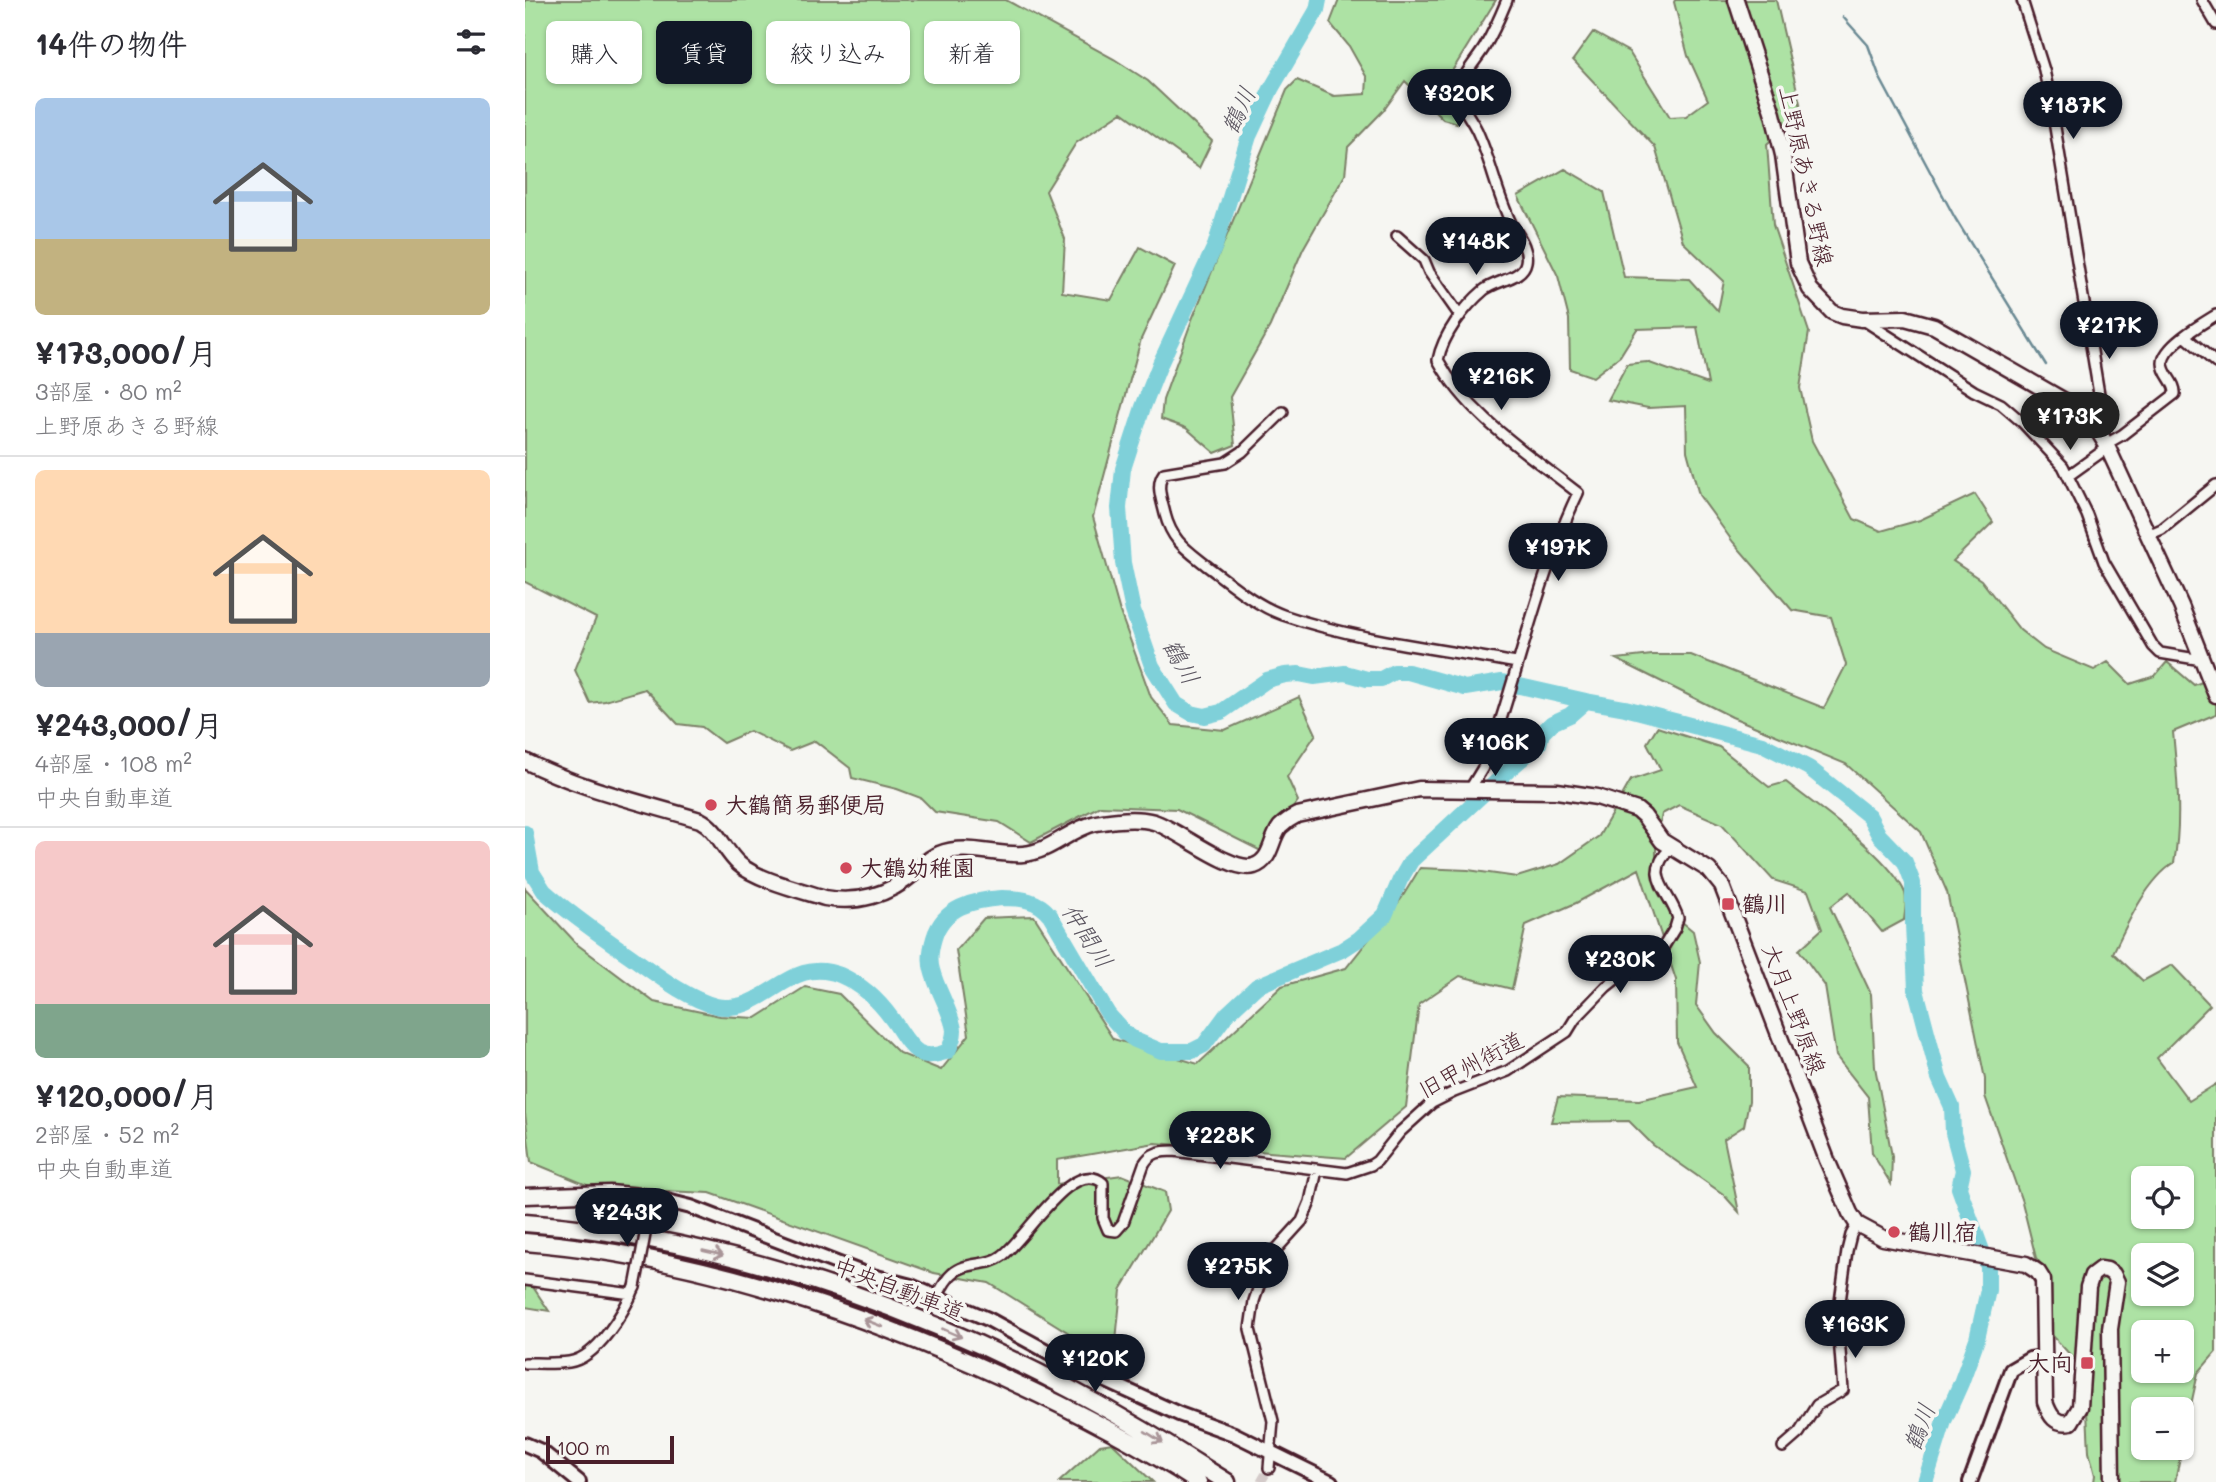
<!DOCTYPE html>
<html lang="ja">
<meta charset="utf-8">
<style>
:root{--surface:#fff;--page:#f2f2f3;--text:#2b2b33;--muted:#7c7c81;--line:#e1e1e2;--accent:#111827}
body{margin:0;font-family:Mali,"Klee One",sans-serif;background:var(--page);color:var(--text);height:100vh;display:flex;flex-direction:column;font-size:26px;white-space:nowrap}
*{box-sizing:border-box;margin:0}
p{font-size:23px;color:var(--muted)}
.icon{flex:none;width:38px;height:38px;fill:none;stroke:currentColor;stroke-width:2;stroke-linecap:round;stroke-linejoin:round}
.map{position:relative;flex:1;overflow:hidden}
.side{display:flex;flex-direction:column;background:var(--surface);width:525px}
.side>*{flex:none}
.hud{position:absolute;left:21px;top:21px;width:665px;height:63px;display:flex;gap:14px}
.tools{position:absolute;left:1606px;top:1166px;display:grid;gap:14px}
.tools a{display:grid;place-items:center;width:63px;height:63px;border-radius:10px;background:var(--surface);box-shadow:0 2px 5px #0004;font-size:35px}
.scale{position:absolute;left:21px;bottom:18px;width:128px;box-sizing:border-box;padding-left:7px;border:4px solid #4a1f2b;border-top:0;font-size:19px;line-height:24px;white-space:nowrap;color:#4a1f2b;-webkit-text-stroke:5px #f6f6f2;paint-order:stroke}
.price{position:absolute;translate:-50% -60px;padding:0 16px;border-radius:24px;background:var(--accent);color:#fff;font-size:23px;line-height:46px;filter:drop-shadow(0 2px 4px #0008)}
.price::after{content:'';position:absolute;left:50%;top:42px;width:21px;height:16px;margin-left:-10px;background:inherit;clip-path:polygon(0 0,100% 0,50% 100%)}
.price.on{background:#222;color:#fff}
ul{padding:0;list-style:none}
li{display:grid;align-content:center;gap:14px;height:371px;padding:0 35px}
li+li{border-top:2px solid var(--line)}
li span{display:grid;place-items:center;height:217px;border-radius:10px;color:#555}
li>.icon{margin-inline-start:auto}
span .icon{width:126px;height:126px;fill:#fffc;stroke-width:1}
li b{font-size:30px}
h2{display:flex;justify-content:space-between;align-items:center;height:84px;padding:0 35px;font-size:30px}
.chip{padding:0 24px;border-radius:10px;background:var(--surface);box-shadow:0 2px 5px #0004;font-size:24px;line-height:63px}
.chip.on{background:var(--accent);color:#fff}
main{display:flex;flex:1;min-height:0}
.map>svg:first-child{display:block}
.green{fill:#ade2a4;stroke:#7c8068;stroke-width:2;fill-rule:evenodd}
.lines{fill:none;stroke-linecap:round;stroke-linejoin:round}
.stream{stroke:#6a8993;stroke-width:2.5}
.river{stroke:#7fd0d9;stroke-width:16}
.street-tunnel{stroke:#d4cbca;stroke-width:9;stroke-dasharray:9 4.5;stroke-linecap:butt}
.street-casing{stroke:#4a1f2b;stroke-width:14}
.secondary-casing{stroke:#4a1f2b;stroke-width:18}
.primary-casing{stroke:#4a1f2b;stroke-width:19}
.highway-casing{stroke:#4a1f2b;stroke-width:21}
.street{stroke:#f6f6f2;stroke-width:9}
.secondary{stroke:#f6f6f2;stroke-width:12}
.primary{stroke:#f6f6f2;stroke-width:14}
.highway{stroke:#f6f6f2;stroke-width:16}
.street-bridge-casing{stroke:#4a1f2b;stroke-width:14;stroke-linecap:butt}
.street-bridge{stroke:#f6f6f2;stroke-width:9}
.oneway{stroke:#a99598}
.poi-dot{fill:#d1495b;stroke:#f6f6f2;stroke-width:2.5}
.labels{text-anchor:middle;stroke-width:7;stroke-linejoin:round;paint-order:stroke}
.street-label{font-size:23px;fill:#4a1f2b;stroke:#f6f6f2}
.poi-label{font-size:23px;font-weight:bold;fill:#4a1f2b;stroke:#f6f6f2;text-anchor:start}
.water-label{font-size:24px;font-style:italic;fill:#5a545f;stroke:#f6f6f2}
</style>
<main>
<section class="side">
<h2>14件の物件<svg class="icon" aria-label="filters" viewBox="0 0 24 24"><path d="M4 7h16M4 17h16"/><circle cx="9" cy="7" r="2"/><circle cx="15" cy="17" r="2"/></svg></h2>
<ul>
<li><span style="background:linear-gradient(#a9c7e8 65%,#c2b280 0)"><svg class="icon" aria-label="home" viewBox="0 0 24 24"><path d="M3 11l9-7 9 7M6 9v11h12V9"/></svg></span><div><b>¥173,000/月</b><p>3部屋 · 80 m²</p><p>上野原あきる野線</p></div></li>
<li><span style="background:linear-gradient(#ffd9b3 75%,#9aa5b1 0)"><svg class="icon" aria-label="home" viewBox="0 0 24 24"><path d="M3 11l9-7 9 7M6 9v11h12V9"/></svg></span><div><b>¥243,000/月</b><p>4部屋 · 108 m²</p><p>中央自動車道</p></div></li>
<li><span style="background:linear-gradient(#f6c9c9 75%,#7fa58c 0)"><svg class="icon" aria-label="home" viewBox="0 0 24 24"><path d="M3 11l9-7 9 7M6 9v11h12V9"/></svg></span><div><b>¥120,000/月</b><p>2部屋 · 52 m²</p><p>中央自動車道</p></div></li>
</ul>
</section>
<div class="map">
<svg width="1691" height="1482" viewBox="0 0 1691 1482">
<rect width="100%" height="100%" fill="#f6f6f2"/>
<filter id="ink" filterUnits="userSpaceOnUse"><feTurbulence type="fractalNoise" baseFrequency=".0143" numOctaves="2"/><feDisplacementMap in="SourceGraphic" scale="14" xChannelSelector="R" yChannelSelector="G"/><feConvolveMatrix kernelMatrix="1 2 1 2 8 2 1 2 1" color-interpolation-filters="sRGB"/></filter>
<g filter="url(#ink)">
<path class="green" d="M0,0H481L589,59L623,81L687,141L674,168L597,112L551,143L521,191L540,239L537,292L586,300L615,247L650,266L616,339L568,517L595,612L626,697L648,725L700,730L774,697L791,734L762,777L773,801L736,851L652,809L575,806L506,842L474,822L410,812L396,798L372,789L327,778L325,768L290,741L265,751L225,731L198,743L177,727L153,724L120,689L80,701L65,703L50,670L71,618L0,582Z
M814,0H971L924,76L932,123L918,119L880,81L858,111L823,147L820,175L778,249L745,326L705,397L710,445L690,453L661,428L636,419L638,400L668,317L762,90L772,80L809,96L841,94L842,78L824,46L805,23Z
M1150,0H1251L1277,112L1242,144L1248,225L1284,332L1275,388L1287,441L1329,519L1356,531L1395,520L1450,494L1468,522L1428,561L1456,580L1495,630L1519,649L1569,670L1583,662L1605,684L1630,676L1642,662L1669,685L1685,679L1691,695V714L1648,732C1652,775 1657,820 1649,863C1622,880 1602,924 1588,953L1618,981L1647,965L1685,1005L1632,1058L1664,1101L1691,1084V1352L1673,1373L1657,1446V1409H1619V1447H1657L1650,1482H1569L1570,1475L1564,1452L1560,1371L1527,1335L1523,1278L1520,1269L1511,1258L1497,1202L1460,1096V1079L1422,892L1396,832L1321,764L1207,717L1091,659L1127,655H1166L1299,708L1321,665L1306,617L1267,610L1208,542L1174,495L1162,451L1161,406L1123,408L1083,400L1102,364L1122,362L1183,384L1172,327L1112,329L1095,356L1068,377L1045,369L1044,319L1033,276L993,196L1040,169L1079,192L1099,277L1164,279L1193,311L1199,281L1158,242L1130,147L1048,60L1068,32L1104,52L1145,117L1161,116L1183,100L1163,56L1149,2ZM1619,1178H1657V1216H1619ZM1619,1255H1657V1293H1619ZM1619,1332H1657V1370H1619Z
M1132,727L1194,747L1244,787L1261,782C1293,808 1365,856 1380,893C1382,901 1380,912 1379,920L1357,932L1324,892L1305,907L1346,994L1350,1067L1367,1156L1366,1184L1347,1153L1343,1097L1311,1056L1300,986L1274,950L1297,929L1283,891L1248,880L1197,824L1154,805L1137,814L1131,844V867L1150,916L1168,931L1175,962L1171,1005L1191,1033L1224,1066V1101L1219,1126L1199,1139L1214,1212L1198,1194L1128,1145L1104,1121L1026,1122L1033,1097L1114,1100L1172,1087L1152,1042L1151,980L1114,869L1051,903L1001,925L987,989L935,976L894,1004L881,1107L821,1158L630,1143L532,1160V1184L597,1175L640,1192L643,1211L596,1290L589,1361L464,1283L409,1273L185,1193L69,1188L6,1162L0,1113V888L53,945L129,1002L195,1016L231,1018L280,987L314,994L374,1053L416,1070L444,1035L431,950L459,918L509,916L588,1039L673,1064L757,986L821,968L876,899L895,868L943,870L992,877L1034,864L1074,836L1106,780L1136,770L1122,743Z
M0,1275L24,1311L0,1307Z
M587,1443L628,1482H534L575,1445Z"/>
<g class="lines">
<path class="stream" d="M1318,17L1343,45L1355,78L1430,218L1521,365"/>
<path class="river" d="M794,0L792,10L746,89L724,136L690,246L635,364L618,407L598,469L594,508L598,563L608,611L627,666L651,704L666,713L680,716L696,712L742,680L760,675L774,674L789,677L820,673L842,679H856L869,672H883L940,688L977,682L1061,701L1100,708L1237,744L1284,768L1344,816L1354,835L1380,862L1388,883V924L1391,990L1414,1078L1427,1107L1428,1133L1438,1170L1434,1188L1463,1267V1290L1452,1339L1436,1383L1419,1421L1400,1482
M0,833L7,872L19,891C47,916 78,937 108,958C132,975 163,999 191,1006C198,1008 210,1007 217,1005C251,995 273,958 315,975C336,984 354,1001 367,1019C384,1042 390,1065 423,1051C426,1045 429,1037 429,1030C427,1013 411,988 407,970C404,960 406,948 409,938C418,907 448,900 477,898C497,898 513,900 525,915L583,1014L600,1033L610,1040L636,1051H667L679,1045L702,1014L732,986L817,950L834,939L860,915L875,880L886,861L985,769L1014,744L1017,733L1027,723L1045,715L1061,701"/>
<path class="street-tunnel" d="M736,1482L744,1468"/>
<g class="street-casing">
<path id="street" d="M1497,0L1519,70L1527,109L1576,406L1575,432
M1677,0L1691,24
M872,236L899,260L904,272L935,316
M1340,321L1449,391L1476,404L1497,422L1538,466L1562,515L1579,562L1628,646L1635,653L1677,660
M1660,336L1691,363
M758,412L717,452L700,463L639,473C630,485 637,500 640,514C647,541 661,549 682,566C705,583 730,605 758,615C831,640 915,649 992,663
M1581,444L1597,435L1650,394C1651,382 1638,375 1638,363C1638,346 1678,323 1691,315
M1543,476L1582,448
M1623,535L1637,529L1691,485
M945,789L962,761C994,672 1012,579 1053,493C1004,454 944,417 913,360C918,335 939,307 959,290C971,280 998,279 1001,262C1004,248 992,234 986,223C972,194 966,162 953,133C948,120 932,104 935,89C938,74 951,61 959,48C968,33 975,17 982,0
M0,1280L107,1294
M412,1297C416,1289 420,1280 427,1274C440,1261 463,1267 477,1256C500,1240 548,1156 578,1183V1218L583,1230L591,1231L598,1223L619,1164C626,1152 636,1151 649,1151L822,1173L846,1165L852,1161L875,1132L907,1103L929,1092L983,1071L1042,1032L1050,1019L1081,987L1101,971L1134,954L1150,928L1153,918C1144,890 1117,875 1146,848
M0,1363C14,1363 30,1364 44,1362C73,1358 99,1311 110,1287
M1258,1447L1274,1433L1292,1405L1318,1390L1313,1324L1314,1309L1322,1251L1326,1235L1332,1224
M744,1468L748,1421L725,1329L729,1301L741,1265L747,1254L777,1221L785,1202L792,1170"/>
</g>
<g class="secondary-casing">
<path id="secondary" d="M126,1197L166,1207L340,1274L386,1286L463,1319L551,1367L654,1414L709,1434L806,1482
M0,1444L16,1451L54,1482
M1445,1482L1486,1370L1505,1359L1519,1357"/>
</g>
<g class="primary-casing">
<path id="primary" d="M1211,0L1248,114L1258,155L1273,263L1285,289L1307,312L1317,316L1337,319L1380,318L1409,326L1545,404C1561,415 1572,427 1581,444L1656,606L1691,695
M0,761C56,789 115,802 175,820C193,829 199,851 214,864C230,879 278,891 300,898C332,904 364,895 389,873C397,866 403,858 414,854C440,843 471,856 498,854C526,852 544,829 571,823C589,820 611,817 629,822C652,829 708,874 729,866C747,860 745,840 755,827C760,822 766,818 772,815L894,789L1032,791L1072,797L1112,810L1119,816L1137,841L1184,870L1197,886L1302,1160L1325,1213L1332,1224L1358,1238L1501,1264L1513,1272L1518,1280L1520,1402C1525,1416 1530,1425 1546,1422L1555,1407L1563,1287L1567,1275L1575,1269L1582,1270L1588,1274L1592,1282L1585,1329L1587,1482
M0,1196L85,1193L126,1197"/>
</g>
<g class="highway-casing">
<path id="highway" d="M0,1223C214,1238 432,1320 616,1429C645,1446 673,1464 702,1482
M0,1242C155,1254 306,1302 448,1364C525,1398 602,1436 673,1482"/>
</g>
<use href="#street" class="street"/>
<use href="#secondary" class="secondary"/>
<use href="#primary" class="primary"/>
<use href="#highway" class="highway"/>
<g class="street-bridge-casing">
<path id="street-bridge" d="M110,1287L124,1214"/>
</g>
<use href="#street-bridge" class="street-bridge"/>
</g>
<defs><path id="oneway-shaft" d="M-6 0H5M1.5-3L5.5 0L1.5 3" fill="none" stroke-width="1.6" stroke-linecap="round" stroke-linejoin="round" transform="scale(1.75)"/></defs>
<g class="oneway">
<use href="#oneway-shaft" transform="translate(188 1253) rotate(13)"/>
<use href="#oneway-shaft" transform="translate(348 1323) rotate(-159)"/>
<use href="#oneway-shaft" transform="translate(427 1333) rotate(24)"/>
<use href="#oneway-shaft" transform="translate(629 1437) rotate(32)"/>
</g>
</g>
<g class="poi-dot">
<circle cx="186" cy="805" r="7"/>
<circle cx="321" cy="868" r="7"/>
<rect x="1196" y="897" width="14" height="14" rx="3.5"/>
<circle cx="1369" cy="1232" r="7"/>
<rect x="1555" y="1356" width="14" height="14" rx="3.5"/>
</g>
<g class="labels">
<g class="street-label">
<text transform="translate(1281 176) rotate(78)" y="8">上野原あきる野線</text>
<text transform="translate(1269 1009) rotate(69)" y="8">大月上野原線</text>
<text transform="translate(946 1065) rotate(-28)" y="8">旧甲州街道</text>
<text transform="translate(374 1289) rotate(21)" y="8">中央自動車道</text>
</g>
<g class="poi-label">
<text x="200" y="813">大鶴簡易郵便局</text>
<text x="335" y="876">大鶴幼稚園</text>
<text x="1217" y="912">鶴川</text>
<text x="1383" y="1240">鶴川宿</text>
<text x="1548" y="1371" text-anchor="end">大向</text>
</g>
<g class="water-label">
<text transform="translate(714 110) rotate(-65)" y="8">鶴川</text>
<text transform="translate(656 662) rotate(61)" y="8">鶴川</text>
<text transform="translate(562 936) rotate(57)" y="8">仲間川</text>
<text transform="translate(1395 1427) rotate(-70)" y="8">鶴川</text>
</g>
</g>
</svg>
<div class="tools">
<a><svg class="icon" aria-label="locate" viewBox="0 0 24 24"><circle cx="12" cy="12" r="6"/><path d="M12 2v4M12 18v4M2 12h4M18 12h4"/></svg></a>
<a><svg class="icon" aria-label="layers" viewBox="0 0 24 24"><path d="M12 4l9 5-9 5-9-5zM3 14l9 5 9-5"/></svg></a>
<a>+</a>
<a>−</a>
</div>
<div class="scale">100 m</div>
<b class="price" style="left:934px;top:129px">¥320K</b>
<b class="price" style="left:1548px;top:141px">¥187K</b>
<b class="price" style="left:951px;top:277px">¥148K</b>
<b class="price" style="left:1584px;top:361px">¥217K</b>
<b class="price" style="left:976px;top:412px">¥216K</b>
<b class="price on" style="left:1545px;top:452px">¥173K</b>
<b class="price" style="left:1033px;top:583px">¥197K</b>
<b class="price" style="left:970px;top:778px">¥106K</b>
<b class="price" style="left:1095px;top:995px">¥230K</b>
<b class="price" style="left:695px;top:1171px">¥228K</b>
<b class="price" style="left:102px;top:1248px">¥243K</b>
<b class="price" style="left:713px;top:1302px">¥275K</b>
<b class="price" style="left:1330px;top:1360px">¥163K</b>
<b class="price" style="left:570px;top:1394px">¥120K</b>
<div class="hud">
<a class="chip">購入</a>
<a class="chip on">賃貸</a>
<a class="chip">絞り込み</a>
<a class="chip">新着</a>
</div>
</div>
</main>
